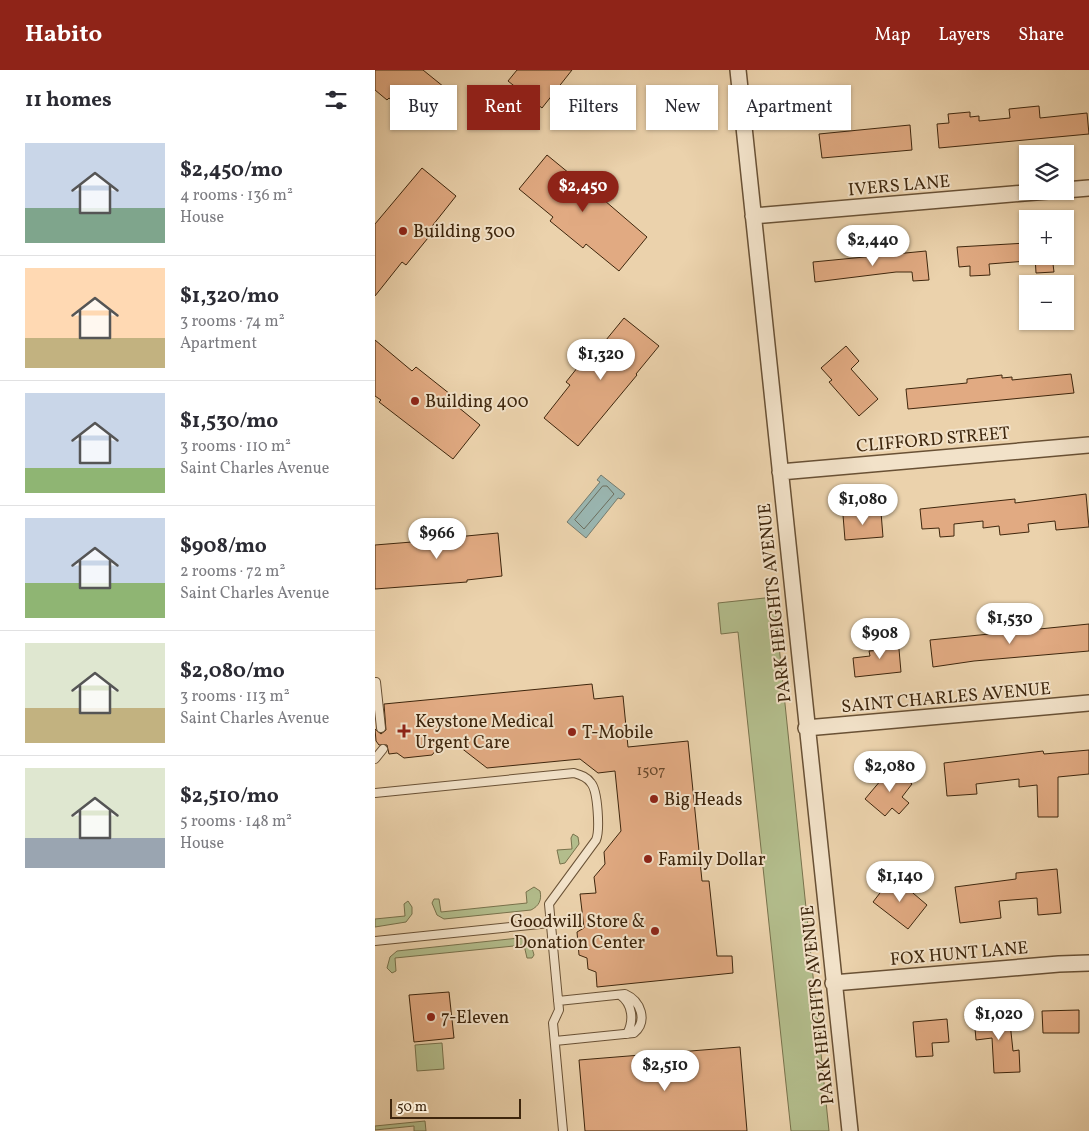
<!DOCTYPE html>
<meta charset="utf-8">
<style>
:root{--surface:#fff;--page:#f7f7f7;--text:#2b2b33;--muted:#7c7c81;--line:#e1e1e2;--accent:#8f2418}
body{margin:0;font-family:Vollkorn,serif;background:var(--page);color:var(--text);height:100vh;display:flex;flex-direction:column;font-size:19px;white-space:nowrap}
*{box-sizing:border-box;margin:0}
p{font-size:16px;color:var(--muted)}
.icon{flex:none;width:28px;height:28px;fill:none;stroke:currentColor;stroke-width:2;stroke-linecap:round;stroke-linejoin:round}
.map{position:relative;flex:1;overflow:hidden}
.drawer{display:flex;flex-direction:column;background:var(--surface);width:375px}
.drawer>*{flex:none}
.banner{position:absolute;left:15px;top:15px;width:475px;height:45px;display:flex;gap:10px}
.tools{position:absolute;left:644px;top:75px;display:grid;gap:10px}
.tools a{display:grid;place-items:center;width:55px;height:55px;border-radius:0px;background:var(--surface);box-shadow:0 1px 4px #0004;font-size:25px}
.scale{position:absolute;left:15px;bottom:12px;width:131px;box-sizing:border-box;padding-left:5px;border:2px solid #3e260d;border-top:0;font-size:14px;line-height:18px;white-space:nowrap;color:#3e260d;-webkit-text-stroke:4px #f2e2c9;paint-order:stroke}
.price{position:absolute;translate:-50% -42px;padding:0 11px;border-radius:18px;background:#fff;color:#222;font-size:16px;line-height:32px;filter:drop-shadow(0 1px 2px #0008)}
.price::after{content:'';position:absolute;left:50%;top:30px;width:15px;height:11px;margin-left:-8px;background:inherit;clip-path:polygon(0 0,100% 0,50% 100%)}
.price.active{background:var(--accent);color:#fff}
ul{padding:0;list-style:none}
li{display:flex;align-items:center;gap:15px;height:125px;padding:0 25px}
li+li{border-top:1px solid var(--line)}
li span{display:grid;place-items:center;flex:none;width:140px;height:100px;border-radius:0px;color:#555}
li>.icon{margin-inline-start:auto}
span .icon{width:60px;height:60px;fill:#fffc;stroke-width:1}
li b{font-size:21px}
h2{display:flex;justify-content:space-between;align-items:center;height:60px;padding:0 25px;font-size:21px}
.chip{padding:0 18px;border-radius:0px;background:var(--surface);box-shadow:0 1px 4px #0004;font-size:18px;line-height:45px}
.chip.active{background:var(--accent);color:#fff}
header{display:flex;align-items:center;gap:30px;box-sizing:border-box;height:70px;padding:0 25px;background:var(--accent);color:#fff}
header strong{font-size:24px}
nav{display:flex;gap:28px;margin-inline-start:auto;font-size:18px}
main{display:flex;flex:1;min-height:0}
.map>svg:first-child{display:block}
.green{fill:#b3bd8c;stroke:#78724c}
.water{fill:#9ab6b1;stroke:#757c6f}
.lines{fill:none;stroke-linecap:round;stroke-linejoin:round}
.shore{stroke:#6c6e5f;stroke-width:1}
.building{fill:#e1aa82;stroke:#3e260d}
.lane-casing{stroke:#695135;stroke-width:10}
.street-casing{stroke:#695135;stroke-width:18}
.lane{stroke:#f2e2c9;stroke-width:8}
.street{stroke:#f2e2c9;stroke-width:15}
.poi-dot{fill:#8f2418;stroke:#f2e2c9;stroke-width:2}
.labels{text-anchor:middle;stroke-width:4;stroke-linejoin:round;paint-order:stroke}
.number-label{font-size:15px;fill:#67472a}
.street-label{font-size:18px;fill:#3e260d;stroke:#f2e2c9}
.poi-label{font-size:18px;fill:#3e260d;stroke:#f2e2c9;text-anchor:start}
</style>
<header>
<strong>Habito</strong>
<nav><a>Map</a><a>Layers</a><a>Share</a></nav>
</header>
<main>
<section class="drawer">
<h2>11 homes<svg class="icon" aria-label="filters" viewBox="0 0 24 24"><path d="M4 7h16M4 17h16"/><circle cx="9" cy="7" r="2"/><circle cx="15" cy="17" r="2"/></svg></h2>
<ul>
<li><span style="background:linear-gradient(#c9d6e8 65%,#7fa58c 0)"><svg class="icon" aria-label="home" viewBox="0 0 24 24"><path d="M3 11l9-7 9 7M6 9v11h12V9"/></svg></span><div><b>$2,450/mo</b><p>4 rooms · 136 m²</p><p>House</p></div></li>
<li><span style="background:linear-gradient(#ffd9b3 70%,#c2b280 0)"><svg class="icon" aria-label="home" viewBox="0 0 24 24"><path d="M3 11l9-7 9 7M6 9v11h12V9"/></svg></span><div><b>$1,320/mo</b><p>3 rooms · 74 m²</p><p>Apartment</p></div></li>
<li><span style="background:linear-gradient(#c9d6e8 75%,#8fb573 0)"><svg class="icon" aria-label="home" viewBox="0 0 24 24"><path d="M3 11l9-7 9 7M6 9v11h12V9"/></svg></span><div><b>$1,530/mo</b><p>3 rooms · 110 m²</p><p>Saint Charles Avenue</p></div></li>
<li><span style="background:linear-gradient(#c9d6e8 65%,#8fb573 0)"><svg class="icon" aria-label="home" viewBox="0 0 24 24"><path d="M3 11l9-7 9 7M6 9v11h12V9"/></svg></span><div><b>$908/mo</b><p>2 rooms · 72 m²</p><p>Saint Charles Avenue</p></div></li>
<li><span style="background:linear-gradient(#dfe7d0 65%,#c2b280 0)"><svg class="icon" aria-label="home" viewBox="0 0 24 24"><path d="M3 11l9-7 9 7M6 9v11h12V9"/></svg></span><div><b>$2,080/mo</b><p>3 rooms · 113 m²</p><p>Saint Charles Avenue</p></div></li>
<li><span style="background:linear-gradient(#dfe7d0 70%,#9aa5b1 0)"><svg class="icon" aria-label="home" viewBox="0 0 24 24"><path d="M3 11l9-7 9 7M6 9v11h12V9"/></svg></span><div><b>$2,510/mo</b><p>5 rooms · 148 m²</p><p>House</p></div></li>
</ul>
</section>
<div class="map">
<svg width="714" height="1061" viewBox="0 0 714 1061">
<rect width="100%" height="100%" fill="#ebd2ac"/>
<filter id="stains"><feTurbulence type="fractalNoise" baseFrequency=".004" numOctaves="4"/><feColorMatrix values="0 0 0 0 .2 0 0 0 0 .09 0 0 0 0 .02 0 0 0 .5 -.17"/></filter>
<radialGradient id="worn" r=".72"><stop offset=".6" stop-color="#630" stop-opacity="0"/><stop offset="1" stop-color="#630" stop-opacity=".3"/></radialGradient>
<path class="green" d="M399,527L454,1061H416L363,562L346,564L343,533Z
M198,764L203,767L204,774L190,793L185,794L182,780L197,779L196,768Z
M159,817L165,821C167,830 164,836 156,840L69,849L62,845L57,833L59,829H64L66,842L152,833L151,822Z
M33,831L37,837V844L31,852L0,857V849L30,846L29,834Z
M144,868C153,869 157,876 159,885L157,888H152L149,875L20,888L21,901L17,903L12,898L15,887L22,881Z
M67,973L69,999L42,1001L40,975Z
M50,1051L51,1061H39V1056L0,1060V1056Z"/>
<path class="water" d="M226,405L250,424L246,429L243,428L211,468L192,452L225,412L222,410Z"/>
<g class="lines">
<path class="shore" d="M228,416H232L239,424L209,459L200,450Z"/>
</g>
<path class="building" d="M0,0H48L69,17L42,50L14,28L12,30L0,20Z
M142,0H197L167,38L133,11Z
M664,36L665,48L712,43L714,64L564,78L562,54L574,53L573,44L595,42V47L604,46V51L635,48L634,39Z
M535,55L537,80L447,88L444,64Z
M172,85L200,108L201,106L272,167L244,201L211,174L208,178L175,151L178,147L144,119Z
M47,98L81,126L54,160L57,163L31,195L27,192L0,226V154Z
M652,173V191L614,194L615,205L595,206V196L584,197L582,177Z
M551,181L554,210L538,211L537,202H521L440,212L438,192Z
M660,186H677L679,202L661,203Z
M249,248L284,276L261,304L262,305L203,376L169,348L195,315L191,312L218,278L222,281Z
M0,270L37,301L41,297L75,324L72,328L105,355L78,389L4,332L6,330L0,326Z
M471,276L484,291L476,299L503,329L484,346L454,312L457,310L446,298Z
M696,304L699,323L533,339L531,319L592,313V309L627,305V308L637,307V310Z
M711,424L714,457L681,460L680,451L653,454L654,462L625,465L624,456L608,458V451L579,454V466L565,467L564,458L547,459L545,439L640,429V433Z
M506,442L508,467L470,470L468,445Z
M81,462V467L123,463L127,506L92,510V512L0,519V475L37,472L36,467Z
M714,554V581L599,591L558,597L555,570Z
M523,568L526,602L480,607L478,588L495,586L494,581L506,580L504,570Z
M217,614L219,629L248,626L253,677L313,671L327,811H334L342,886H357L358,903L222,917L221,902L213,899L212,888L204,885L202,862L209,858L205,824L221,823L219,807L230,794L229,782L246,761L240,701L223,703L205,689L112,698L85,677L62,679L57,685L29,688L22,683L14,684L12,675H4L1,671L0,659L6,664L11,660L9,634Z
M714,680V704L683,707V747H663L662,715L644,717V709L601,714L602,724L572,726L569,693L668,681L669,684Z
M517,697L537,714L527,727L534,733L524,744L517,738L510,746L490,729Z
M682,799L686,843L663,845L662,828L624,831L626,848L585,853L580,817L641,809V803Z
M518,806L552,835L533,859L498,832Z
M74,922L79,968L39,972L34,925Z
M704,940V963H668L667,941Z
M634,943L638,981L644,980L645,1002L619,1003L617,968L601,970L599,946Z
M572,949L574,972L557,973L558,986L541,987L538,952Z
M365,977L372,1061H210L204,990Z"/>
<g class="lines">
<g class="lane-casing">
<path id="lane" d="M1,612L6,658
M0,689L8,679
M0,723L199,703C206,705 212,707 216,713C223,721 225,761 221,770L174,834L184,940L178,953L188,1061
M0,871L175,853
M245,925C258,934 259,951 252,964
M180,971L259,963C273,951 266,931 250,924L183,931"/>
</g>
<g class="street-casing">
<path id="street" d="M363,0L475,1061
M690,120L714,118
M378,146L673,121
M405,402L714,375
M431,658L714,633
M458,913L684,894L714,893"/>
</g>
<use href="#lane" class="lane"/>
<use href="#street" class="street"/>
</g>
<g class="poi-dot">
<circle cx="28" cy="161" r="5"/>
<circle cx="40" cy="331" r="5"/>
<path d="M26.5 653.5h5v5h5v5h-5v5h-5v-5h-5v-5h5z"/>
<circle cx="197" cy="662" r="5"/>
<circle cx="279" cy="729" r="5"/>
<circle cx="273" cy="789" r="5"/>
<circle cx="280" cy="861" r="5"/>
<circle cx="56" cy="947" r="5"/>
</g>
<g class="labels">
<g class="number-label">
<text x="276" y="705">1507</text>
</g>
<g class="street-label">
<text transform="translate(524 115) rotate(-5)" y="6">IVERS LANE</text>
<text transform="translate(558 369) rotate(-5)" y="6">CLIFFORD STREET</text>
<text transform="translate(399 533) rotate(-96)" y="6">PARK HEIGHTS AVENUE</text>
<text transform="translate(571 627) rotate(-5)" y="6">SAINT CHARLES AVENUE</text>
<text transform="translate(584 883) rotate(-5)" y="6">FOX HUNT LANE</text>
<text transform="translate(442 935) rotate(-96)" y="6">PARK HEIGHTS AVENUE</text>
</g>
<g class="poi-label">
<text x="38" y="167">Building 300</text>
<text x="50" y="337">Building 400</text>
<text x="40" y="657">Keystone Medical<tspan x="40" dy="21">Urgent Care</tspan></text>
<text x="207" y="668">T-Mobile</text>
<text x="289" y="735">Big Heads</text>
<text x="283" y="795">Family Dollar</text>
<text x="270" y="857" text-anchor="end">Goodwill Store &amp;<tspan x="270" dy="21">Donation Center</tspan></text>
<text x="66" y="953">7-Eleven</text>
</g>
</g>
<rect width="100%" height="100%" filter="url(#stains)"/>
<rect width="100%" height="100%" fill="url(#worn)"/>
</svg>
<div class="tools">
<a><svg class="icon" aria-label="layers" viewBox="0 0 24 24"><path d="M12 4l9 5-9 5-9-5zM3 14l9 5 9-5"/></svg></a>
<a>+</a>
<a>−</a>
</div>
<div class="scale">50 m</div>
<b class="price active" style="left:208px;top:143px">$2,450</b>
<b class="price" style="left:498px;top:197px">$2,440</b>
<b class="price" style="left:226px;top:311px">$1,320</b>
<b class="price" style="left:488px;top:456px">$1,080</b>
<b class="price" style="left:62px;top:490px">$966</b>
<b class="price" style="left:635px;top:575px">$1,530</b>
<b class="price" style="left:505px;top:590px">$908</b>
<b class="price" style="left:515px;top:723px">$2,080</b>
<b class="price" style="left:525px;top:833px">$1,140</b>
<b class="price" style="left:624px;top:971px">$1,020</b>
<b class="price" style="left:290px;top:1022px">$2,510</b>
<div class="banner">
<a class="chip">Buy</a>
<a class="chip active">Rent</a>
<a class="chip">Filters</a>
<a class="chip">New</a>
<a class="chip">Apartment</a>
</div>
</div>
</main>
